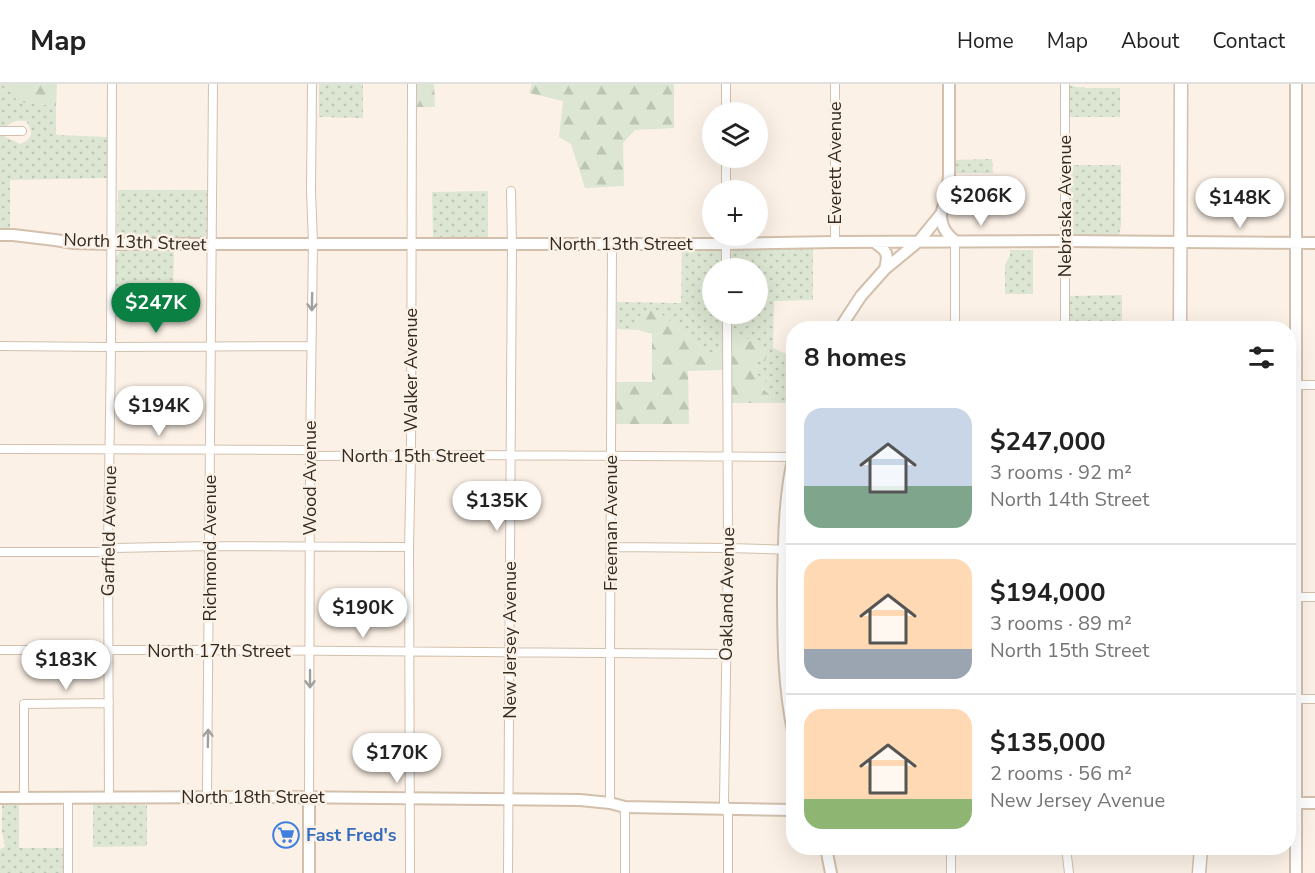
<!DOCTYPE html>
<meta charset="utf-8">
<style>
:root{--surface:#fff;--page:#f6f6f6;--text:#222;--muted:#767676;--line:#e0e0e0;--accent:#0b8043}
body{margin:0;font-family:"Nunito Sans",sans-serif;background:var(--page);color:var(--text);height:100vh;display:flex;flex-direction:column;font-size:22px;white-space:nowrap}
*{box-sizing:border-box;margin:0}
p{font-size:20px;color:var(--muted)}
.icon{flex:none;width:33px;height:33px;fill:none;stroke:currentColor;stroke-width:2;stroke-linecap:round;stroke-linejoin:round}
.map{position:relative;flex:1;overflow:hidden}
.sheet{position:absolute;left:786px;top:237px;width:510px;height:534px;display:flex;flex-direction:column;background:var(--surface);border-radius:24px;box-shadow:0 6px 24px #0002}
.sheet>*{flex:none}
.buttons{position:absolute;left:702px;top:18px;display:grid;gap:12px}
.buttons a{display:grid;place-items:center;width:66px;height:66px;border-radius:50%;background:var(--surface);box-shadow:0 6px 24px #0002;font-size:30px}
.price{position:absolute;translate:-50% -51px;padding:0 14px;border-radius:21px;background:#fff;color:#222;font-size:20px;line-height:39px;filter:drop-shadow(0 2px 3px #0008)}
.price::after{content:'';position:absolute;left:50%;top:36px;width:18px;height:14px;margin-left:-9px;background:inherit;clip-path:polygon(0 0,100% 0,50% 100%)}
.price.current{background:var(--accent);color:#fff}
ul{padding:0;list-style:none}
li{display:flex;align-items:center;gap:18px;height:150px;padding:0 18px}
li+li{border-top:2px solid var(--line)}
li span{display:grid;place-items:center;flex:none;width:168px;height:120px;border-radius:18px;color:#555}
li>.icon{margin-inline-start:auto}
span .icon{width:72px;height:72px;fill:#fffc;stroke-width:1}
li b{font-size:26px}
h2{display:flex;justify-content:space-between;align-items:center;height:72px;padding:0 18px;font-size:26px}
header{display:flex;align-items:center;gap:36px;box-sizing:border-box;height:84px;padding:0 30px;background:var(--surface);border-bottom:2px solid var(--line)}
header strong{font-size:28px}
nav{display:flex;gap:33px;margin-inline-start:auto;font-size:21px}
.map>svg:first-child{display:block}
.grass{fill:url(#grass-dots)}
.forest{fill:url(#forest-firs)}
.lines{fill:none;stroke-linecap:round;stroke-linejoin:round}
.street-casing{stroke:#d2c0ad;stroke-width:10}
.secondary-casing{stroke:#d2c0ad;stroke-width:14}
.primary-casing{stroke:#d2c0ad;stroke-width:15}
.street{stroke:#fff;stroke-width:8}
.secondary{stroke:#fff;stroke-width:10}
.primary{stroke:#fff;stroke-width:12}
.oneway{stroke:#a2a09c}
.labels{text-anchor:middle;stroke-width:5;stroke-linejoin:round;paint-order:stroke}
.street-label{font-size:18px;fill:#312b23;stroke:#fcf1e6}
.shop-label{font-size:18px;font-weight:bold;fill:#366cbe;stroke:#fcf1e6;text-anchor:start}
</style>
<header>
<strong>Map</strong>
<nav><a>Home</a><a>Map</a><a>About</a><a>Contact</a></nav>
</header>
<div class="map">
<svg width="1315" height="789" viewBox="0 0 1315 789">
<defs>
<pattern id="grass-dots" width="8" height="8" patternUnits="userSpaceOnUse" patternTransform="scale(1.5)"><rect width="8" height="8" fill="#dce6d2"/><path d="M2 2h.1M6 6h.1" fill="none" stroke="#bdc5b4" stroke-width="1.8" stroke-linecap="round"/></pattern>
<pattern id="forest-firs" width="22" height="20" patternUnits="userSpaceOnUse" patternTransform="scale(1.5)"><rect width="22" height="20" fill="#dce6d2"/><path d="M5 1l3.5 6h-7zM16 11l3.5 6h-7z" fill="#bdc5b4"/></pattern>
</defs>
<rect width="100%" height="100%" fill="#fcf1e6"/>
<path class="grass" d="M0,0H14L17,18L56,22V51L108,53L107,94L10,96V145H0V52H4L20,60C33,55 34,48 26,37C10,34 12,43 0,43Z
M319,0H363V34L319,33Z
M1069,2L1087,4H1120V33H1069Z
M992,75L993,89H955V76Z
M1069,81H1121V142L1119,151L1117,153L1070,152Z
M118,106H208V148L207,152L204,153H122L119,152L117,150Z
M488,107V154H433L432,108Z
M682,165L721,166L723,169V184H712V230H723V273L708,269L654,224L636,234L638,246L617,245V218L681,219Z
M813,165V216L774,217L773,264L793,273V319H772V313C752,297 755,280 755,257L731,250V230H758V184H731V169L734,166Z
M1010,166H1033V210H1005V181L1010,171Z
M120,167H174L173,213H116V173Z
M1122,211V244H1070V212Z
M93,720L147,721V762L93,763Z
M2,721H19V764H64V789H0V765L5,763L2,748Z"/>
<path class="forest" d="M14,0H57L56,22L16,18Z
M417,0H434L435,23H417Z
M532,0H674V44L635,46L623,59L624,102L585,104L571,60L559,53L563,17L529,9Z
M654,224L708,269L723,273V286L688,287L689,340H616V298H652V250L638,246L636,234Z
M731,250L755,257L767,269L765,277L755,278L756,290L766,296L763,305L772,313V319H731Z"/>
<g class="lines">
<g class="street-casing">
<path id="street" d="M726,28V0
M0,47H22
M726,106V74
M726,152V184
M955,157V244
M835,158V0
M727,230L728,464L724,718L728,731V789
M1065,244V0
M0,262L111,263L311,262
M1288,301H1315
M0,365L305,366L315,372L461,371L793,373
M611,463L728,464L794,466
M0,468H99L115,464L210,462L409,463
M1296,513H1315
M0,566H209L726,570
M1295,615H1315
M68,713V789
M207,713L213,0
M309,713L310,369L313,159L311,107L312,0
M24,714V620L109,619
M109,714L108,466L111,263L112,0
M610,719V569L612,159
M951,764V789
M1066,764L1069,789
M410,789L409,463L411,372L412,0
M508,789L512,160L511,107
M625,789V723"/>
</g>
<g class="secondary-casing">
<path id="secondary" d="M1296,0V789
M941,130C941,143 946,149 955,157
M0,151H13L55,156L74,159L112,160H726L835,158L1065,157L1315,159
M874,158C887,167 889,169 885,185
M840,244L861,212L885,185L919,157L941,130L947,112L949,91V0
M794,371C784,413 784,457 783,500C783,551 783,602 794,652
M309,713V789
M0,714L279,713L580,716L610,719L625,723L794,726
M1288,719H1315
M826,764L831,789"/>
</g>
<g class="primary-casing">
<path id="primary" d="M1180,244L1181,0
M1199,789L1201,764"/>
</g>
<use href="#street" class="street"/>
<use href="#secondary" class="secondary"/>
<use href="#primary" class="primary"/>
</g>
<defs><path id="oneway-shaft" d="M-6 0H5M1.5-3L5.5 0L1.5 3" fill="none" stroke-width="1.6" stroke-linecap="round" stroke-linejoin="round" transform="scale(1.5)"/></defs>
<g class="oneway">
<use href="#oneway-shaft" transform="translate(312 218) rotate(91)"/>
<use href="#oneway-shaft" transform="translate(310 595) rotate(90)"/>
<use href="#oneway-shaft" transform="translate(208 654) rotate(-89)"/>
</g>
<defs>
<g id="supermarket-ring" transform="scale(1.35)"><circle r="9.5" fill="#fcf1e6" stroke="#3f7fe0" stroke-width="1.5"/><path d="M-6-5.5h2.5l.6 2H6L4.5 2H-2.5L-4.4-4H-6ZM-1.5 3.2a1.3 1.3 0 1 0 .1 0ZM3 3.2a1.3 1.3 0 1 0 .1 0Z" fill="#3f7fe0"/></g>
</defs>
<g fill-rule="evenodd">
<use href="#supermarket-ring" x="286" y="751"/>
</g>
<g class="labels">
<g class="street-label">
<text transform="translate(835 79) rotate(-90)" y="6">Everett Avenue</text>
<text transform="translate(1065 122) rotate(-90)" y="6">Nebraska Avenue</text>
<text transform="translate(135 158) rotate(2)" y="6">North 13th Street</text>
<text x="621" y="166">North 13th Street</text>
<text transform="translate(411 286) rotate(-90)" y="6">Walker Avenue</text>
<text x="413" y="378">North 15th Street</text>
<text transform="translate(310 394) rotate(-90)" y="6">Wood Avenue</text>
<text transform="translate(611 439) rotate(-90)" y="6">Freeman Avenue</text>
<text transform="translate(109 447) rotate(-89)" y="6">Garfield Avenue</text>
<text transform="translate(210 464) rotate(-90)" y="6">Richmond Avenue</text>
<text transform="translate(727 510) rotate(-89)" y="6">Oakland Avenue</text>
<text transform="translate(510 556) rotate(-90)" y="6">New Jersey Avenue</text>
<text x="219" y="573">North 17th Street</text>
<text x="253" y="719">North 18th Street</text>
</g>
<g class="shop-label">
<text x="306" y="757">Fast Fred's</text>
</g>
</g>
</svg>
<div class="buttons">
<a><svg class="icon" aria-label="layers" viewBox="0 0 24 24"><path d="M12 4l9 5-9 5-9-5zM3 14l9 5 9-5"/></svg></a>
<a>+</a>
<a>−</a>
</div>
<b class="price" style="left:981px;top:143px">$206K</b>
<b class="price" style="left:1240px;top:145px">$148K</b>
<b class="price current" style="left:156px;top:250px">$247K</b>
<b class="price" style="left:159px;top:353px">$194K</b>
<b class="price" style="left:497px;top:448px">$135K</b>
<b class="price" style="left:363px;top:555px">$190K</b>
<b class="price" style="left:66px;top:607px">$183K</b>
<b class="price" style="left:397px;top:700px">$170K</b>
<section class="sheet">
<h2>8 homes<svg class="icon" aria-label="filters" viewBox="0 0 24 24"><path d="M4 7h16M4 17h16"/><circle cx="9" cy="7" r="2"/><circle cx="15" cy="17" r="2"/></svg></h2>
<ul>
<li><span style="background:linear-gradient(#c9d6e8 65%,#7fa58c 0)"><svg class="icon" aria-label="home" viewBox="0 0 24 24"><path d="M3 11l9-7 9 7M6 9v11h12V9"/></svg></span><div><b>$247,000</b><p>3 rooms · 92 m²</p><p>North 14th Street</p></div></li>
<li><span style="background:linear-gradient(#ffd9b3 75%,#9aa5b1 0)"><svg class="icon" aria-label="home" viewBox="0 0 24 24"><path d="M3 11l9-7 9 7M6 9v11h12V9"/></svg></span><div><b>$194,000</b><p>3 rooms · 89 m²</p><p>North 15th Street</p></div></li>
<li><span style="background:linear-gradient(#ffd9b3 75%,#8fb573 0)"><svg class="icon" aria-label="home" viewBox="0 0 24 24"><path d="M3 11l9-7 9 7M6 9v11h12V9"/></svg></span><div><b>$135,000</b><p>2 rooms · 56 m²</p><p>New Jersey Avenue</p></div></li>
</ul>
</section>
</div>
